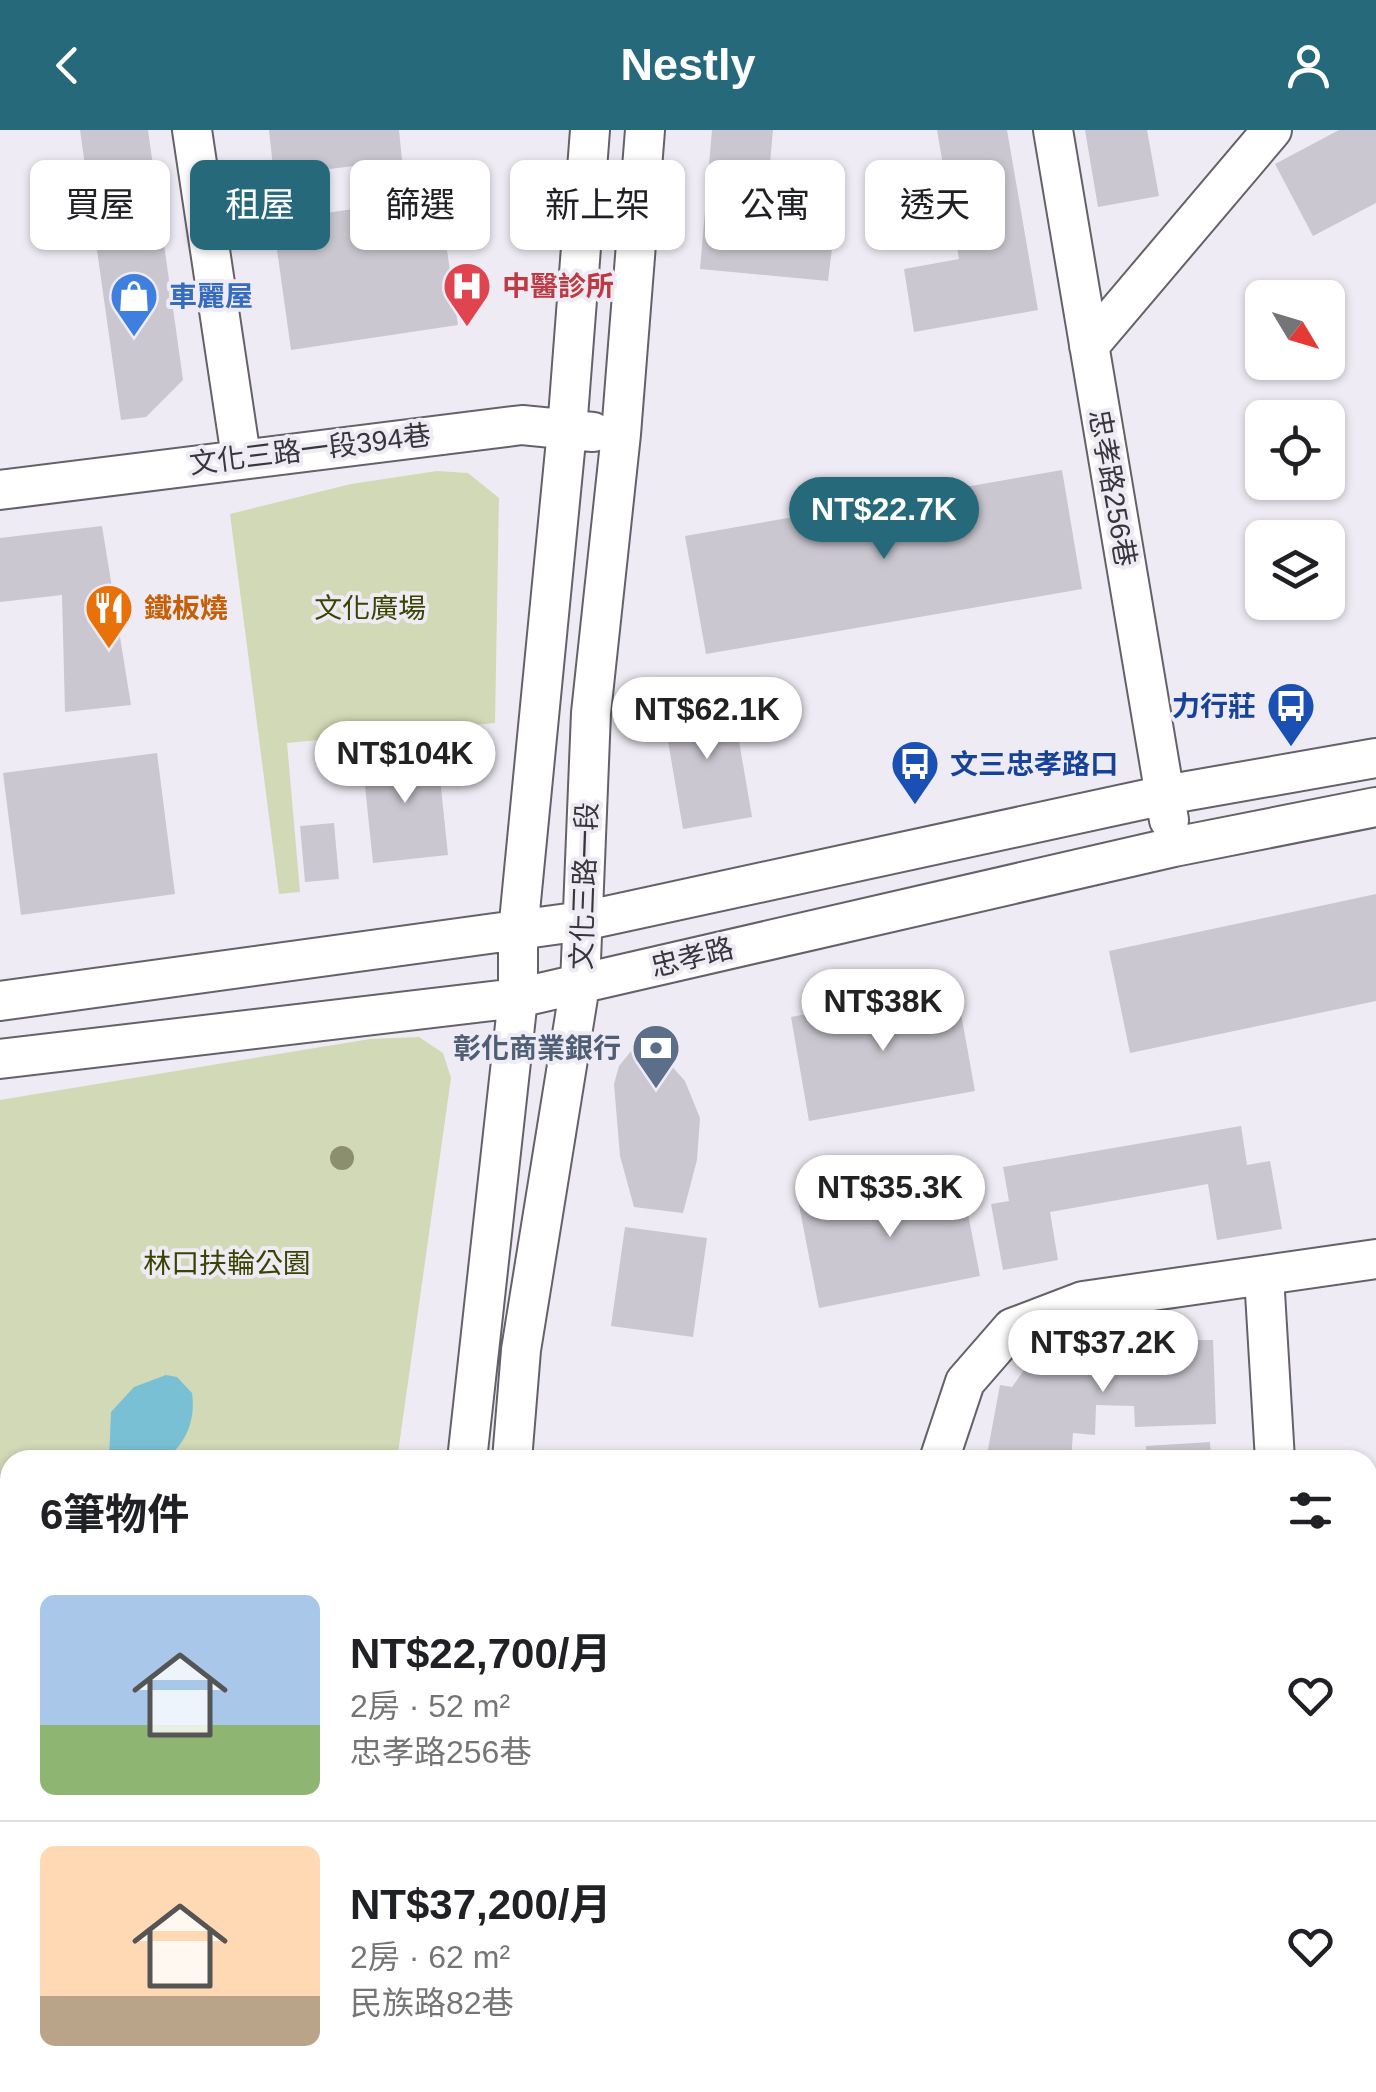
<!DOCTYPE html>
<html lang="zh-TW">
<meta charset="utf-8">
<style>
:root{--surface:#fff;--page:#f2f2f2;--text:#202124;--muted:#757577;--line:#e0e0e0;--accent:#25697a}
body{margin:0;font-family:Arial,"Noto Sans TC",sans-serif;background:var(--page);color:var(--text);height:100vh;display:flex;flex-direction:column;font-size:38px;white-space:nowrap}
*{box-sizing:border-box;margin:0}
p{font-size:32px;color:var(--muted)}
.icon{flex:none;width:55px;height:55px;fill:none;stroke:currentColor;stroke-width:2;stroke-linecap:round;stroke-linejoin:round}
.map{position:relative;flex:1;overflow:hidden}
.side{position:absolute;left:0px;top:1320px;width:1378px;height:642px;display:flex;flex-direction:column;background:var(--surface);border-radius:30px 30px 0 0;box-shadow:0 2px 8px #0004}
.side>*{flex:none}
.banner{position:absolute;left:30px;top:30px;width:1318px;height:90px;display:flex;gap:20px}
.needle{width:65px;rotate:128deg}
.tools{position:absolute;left:1245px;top:150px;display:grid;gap:20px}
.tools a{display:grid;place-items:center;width:100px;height:100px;border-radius:15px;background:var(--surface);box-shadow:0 2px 8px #0004;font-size:50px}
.price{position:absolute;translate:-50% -85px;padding:0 22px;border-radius:35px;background:#fff;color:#222;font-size:32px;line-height:65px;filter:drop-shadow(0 2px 5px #0008)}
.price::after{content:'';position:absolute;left:50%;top:60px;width:30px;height:22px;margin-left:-15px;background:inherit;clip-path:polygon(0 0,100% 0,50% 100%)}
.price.active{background:var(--accent);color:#fff}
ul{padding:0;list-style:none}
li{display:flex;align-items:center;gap:30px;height:250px;padding:0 40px}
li+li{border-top:2px solid var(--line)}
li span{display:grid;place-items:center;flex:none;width:280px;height:200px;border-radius:15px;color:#555}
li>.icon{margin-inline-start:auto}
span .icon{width:120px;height:120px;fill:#fffc;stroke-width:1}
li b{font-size:42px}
h2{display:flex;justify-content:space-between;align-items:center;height:120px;padding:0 40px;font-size:42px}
.tag{padding:0 35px;border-radius:15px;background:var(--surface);box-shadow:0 2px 8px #0004;font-size:35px;line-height:90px}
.tag.active{background:var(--accent);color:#fff}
header{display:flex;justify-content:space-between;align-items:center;height:130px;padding:0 40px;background:var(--accent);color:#fff;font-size:45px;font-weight:700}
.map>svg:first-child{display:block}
.green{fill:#d2d9b6}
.water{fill:#7ac0d5}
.building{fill:#cac7d0}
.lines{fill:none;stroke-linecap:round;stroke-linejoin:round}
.minor-casing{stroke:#646169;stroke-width:42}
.minor{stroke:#fff;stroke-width:38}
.tree{fill:#8c8f6e}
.labels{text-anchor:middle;stroke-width:8;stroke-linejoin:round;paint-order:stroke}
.health-label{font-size:28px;font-weight:bold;fill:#be3a42;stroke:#eeebf4;text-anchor:start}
.shop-label{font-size:28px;font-weight:bold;fill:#366cbe;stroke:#eeebf4;text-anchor:start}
.street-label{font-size:28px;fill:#37363a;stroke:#eeebf4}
.food-label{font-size:28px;font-weight:bold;fill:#c56008;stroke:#eeebf4;text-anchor:start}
.park-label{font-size:28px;fill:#3b4300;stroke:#eeebf4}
.transit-label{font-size:28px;font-weight:bold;fill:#164399;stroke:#eeebf4;text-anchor:end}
.service-label{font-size:28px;font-weight:bold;fill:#4e5e75;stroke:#eeebf4;text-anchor:end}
</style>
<header><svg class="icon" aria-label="back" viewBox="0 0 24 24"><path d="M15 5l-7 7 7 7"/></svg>Nestly<svg class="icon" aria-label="person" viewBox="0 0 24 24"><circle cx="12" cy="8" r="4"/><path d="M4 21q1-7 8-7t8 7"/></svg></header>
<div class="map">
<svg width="1376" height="1962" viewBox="0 0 1376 1962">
<rect width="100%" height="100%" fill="#eeebf4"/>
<path class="green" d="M437,341L468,343L499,368L495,593L287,613L300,762L279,764L230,384L351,354Z
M419,907L443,923L451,948L397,1330H10V1434L0,1436V970L370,909Z
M1368,1740H1376V1962H1357V1953L1368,1952Z"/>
<path class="water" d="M166,1245L177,1247L192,1263C196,1290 186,1313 165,1330H109L111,1282L134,1257Z"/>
<path class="building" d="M80,0H148L183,250L146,287L121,290Z
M269,0H399L402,30L274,46Z
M712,0H773L766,78L836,85L828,151L700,139Z
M937,0H1007L1038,180L914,202L904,139L959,129Z
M1085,0H1147L1159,66L1098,77Z
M1339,0H1376V73L1313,106L1275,34Z
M439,66L458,195L291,220L273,91Z
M1062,340L1082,459L706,524L685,406Z
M102,396L131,575L65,582L62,465L0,472V408Z
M731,564L752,687L683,699L662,576Z
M437,619L448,725L373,733L362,627Z
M157,623L175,764L21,785L3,643Z
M334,693L339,749L305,752L300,696Z
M1376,764V871L1130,923L1109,821Z
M956,856L975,961L809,991L791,887Z
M636,915L659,922L685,951L700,988L697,1030L683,1083L634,1077L620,1026L614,954L619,936Z
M1241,996L1247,1035L1270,1031L1282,1099L1217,1110L1208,1054L1050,1082L1058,1130L1003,1140L991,1074L1009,1071L1003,1037Z
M960,1042L980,1146L819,1178L799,1075Z
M625,1097L707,1108L693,1207L611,1196Z
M1084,1210H1213L1216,1294L1135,1297L1134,1276L1096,1275L1095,1305L1073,1303L1071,1330H986L1000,1255L1012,1257L1029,1233L1083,1229Z
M1210,1312L1211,1330H1146V1316Z
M1368,1607H1376V1728H1368Z
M0,1726L7,1772L0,1773Z
M547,1952H639V1962H547Z
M722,1952H950L951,1962H723Z
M964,1952H1161L1162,1962H964Z"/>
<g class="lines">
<g class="minor-casing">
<path id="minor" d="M192,0L241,327
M1053,0L1169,690
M1089,216L1272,0
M0,360L522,295L593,302
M0,871L583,791L1165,665L1376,628
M0,929L518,868L1174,717L1376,677
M1264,1146L1275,1330
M467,1330L518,868V802L567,300L590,0
M512,1330L521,1220L580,855L591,583L621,304L645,0
M939,1330L965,1252L1012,1198L1083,1171L1376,1129
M0,1489L10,1488
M0,1828L10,1827
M479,1952V1962
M431,1962V1952"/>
</g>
<use href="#minor" class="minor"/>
</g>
<circle class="tree" cx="342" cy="1028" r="12"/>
<defs>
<g id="hospital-pin" transform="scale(2.5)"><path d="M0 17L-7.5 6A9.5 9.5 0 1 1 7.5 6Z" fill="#e0444e" stroke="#eeebf4"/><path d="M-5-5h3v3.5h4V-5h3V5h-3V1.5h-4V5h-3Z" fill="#fff"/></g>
<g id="shop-pin" transform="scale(2.5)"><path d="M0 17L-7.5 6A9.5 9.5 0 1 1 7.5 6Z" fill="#3f7fe0" stroke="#eeebf4"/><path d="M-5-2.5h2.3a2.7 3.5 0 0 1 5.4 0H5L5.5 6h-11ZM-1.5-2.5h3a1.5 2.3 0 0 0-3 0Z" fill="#fff"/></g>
<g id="restaurant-pin" transform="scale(2.5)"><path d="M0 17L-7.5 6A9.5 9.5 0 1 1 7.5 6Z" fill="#e8710a" stroke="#eeebf4"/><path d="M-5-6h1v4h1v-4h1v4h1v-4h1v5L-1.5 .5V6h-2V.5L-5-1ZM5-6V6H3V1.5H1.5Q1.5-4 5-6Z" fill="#fff"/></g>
<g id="bus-pin" transform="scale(2.5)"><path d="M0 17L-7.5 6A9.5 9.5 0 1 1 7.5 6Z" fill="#1a4fb4" stroke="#eeebf4"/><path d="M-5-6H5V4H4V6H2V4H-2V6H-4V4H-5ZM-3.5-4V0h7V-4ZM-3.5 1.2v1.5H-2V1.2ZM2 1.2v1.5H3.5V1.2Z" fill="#fff"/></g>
<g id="bank-pin" transform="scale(2.5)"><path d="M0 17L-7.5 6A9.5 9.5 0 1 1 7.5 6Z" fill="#5c6f8a" stroke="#eeebf4"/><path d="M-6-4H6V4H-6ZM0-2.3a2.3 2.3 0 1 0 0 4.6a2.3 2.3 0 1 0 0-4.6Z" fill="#fff"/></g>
</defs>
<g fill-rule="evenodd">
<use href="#hospital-pin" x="467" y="156"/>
<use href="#shop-pin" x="134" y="166"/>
<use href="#restaurant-pin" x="109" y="478"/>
<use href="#bus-pin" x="1291" y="576"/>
<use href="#bus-pin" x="915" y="634"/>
<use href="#bank-pin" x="656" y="918"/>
</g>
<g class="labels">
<g class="health-label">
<text x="502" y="166">中醫診所</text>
</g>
<g class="shop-label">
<text x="169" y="176">車麗屋</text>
</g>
<g class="street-label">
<text transform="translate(310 319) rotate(-7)" y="10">文化三路一段394巷</text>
<text transform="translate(1113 358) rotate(80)" y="10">忠孝路256巷</text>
<text transform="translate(584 756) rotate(-88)" y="10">文化三路一段</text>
<text transform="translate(692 827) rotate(-14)" y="10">忠孝路</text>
</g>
<g class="food-label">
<text x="144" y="488">鐵板燒</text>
</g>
<g class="park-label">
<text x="370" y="488">文化廣場</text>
<text x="227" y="1143">林口扶輪公園</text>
</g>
<g class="transit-label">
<text x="1256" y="586">力行莊</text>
<text x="950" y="644" text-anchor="start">文三忠孝路口</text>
</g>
<g class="service-label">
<text x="621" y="928">彰化商業銀行</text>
</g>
</g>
</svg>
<div class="tools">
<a><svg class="needle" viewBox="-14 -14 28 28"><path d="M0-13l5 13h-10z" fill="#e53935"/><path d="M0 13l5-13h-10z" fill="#757577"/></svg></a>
<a><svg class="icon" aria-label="locate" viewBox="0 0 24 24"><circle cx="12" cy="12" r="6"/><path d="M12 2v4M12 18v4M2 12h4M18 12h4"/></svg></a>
<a><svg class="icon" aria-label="layers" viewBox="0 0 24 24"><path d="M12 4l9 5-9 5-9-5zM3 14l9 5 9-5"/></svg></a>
</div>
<b class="price active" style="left:884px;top:432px">NT$22.7K</b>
<b class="price" style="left:707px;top:632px">NT$62.1K</b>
<b class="price" style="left:405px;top:676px">NT$104K</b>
<b class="price" style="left:883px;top:924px">NT$38K</b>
<b class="price" style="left:890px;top:1110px">NT$35.3K</b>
<b class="price" style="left:1103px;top:1265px">NT$37.2K</b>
<div class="banner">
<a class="tag">買屋</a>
<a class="tag active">租屋</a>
<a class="tag">篩選</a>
<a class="tag">新上架</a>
<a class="tag">公寓</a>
<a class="tag">透天</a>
</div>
<section class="side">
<h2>6筆物件<svg class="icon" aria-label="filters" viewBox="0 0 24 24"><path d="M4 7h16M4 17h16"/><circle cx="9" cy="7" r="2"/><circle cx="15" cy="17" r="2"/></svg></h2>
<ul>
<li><span style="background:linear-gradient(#a9c7e8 65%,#8fb573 0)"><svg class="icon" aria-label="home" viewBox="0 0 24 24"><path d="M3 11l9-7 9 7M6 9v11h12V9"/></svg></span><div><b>NT$22,700/月</b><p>2房 · 52 m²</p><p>忠孝路256巷</p></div><svg class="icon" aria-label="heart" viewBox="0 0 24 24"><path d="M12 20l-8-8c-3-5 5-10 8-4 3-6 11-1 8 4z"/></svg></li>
<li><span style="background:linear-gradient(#ffd9b3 75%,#b9a48a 0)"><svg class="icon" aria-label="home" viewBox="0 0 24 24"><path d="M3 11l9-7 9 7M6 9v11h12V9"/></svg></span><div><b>NT$37,200/月</b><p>2房 · 62 m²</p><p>民族路82巷</p></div><svg class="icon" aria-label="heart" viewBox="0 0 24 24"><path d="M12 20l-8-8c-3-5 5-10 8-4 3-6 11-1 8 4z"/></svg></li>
</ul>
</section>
</div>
